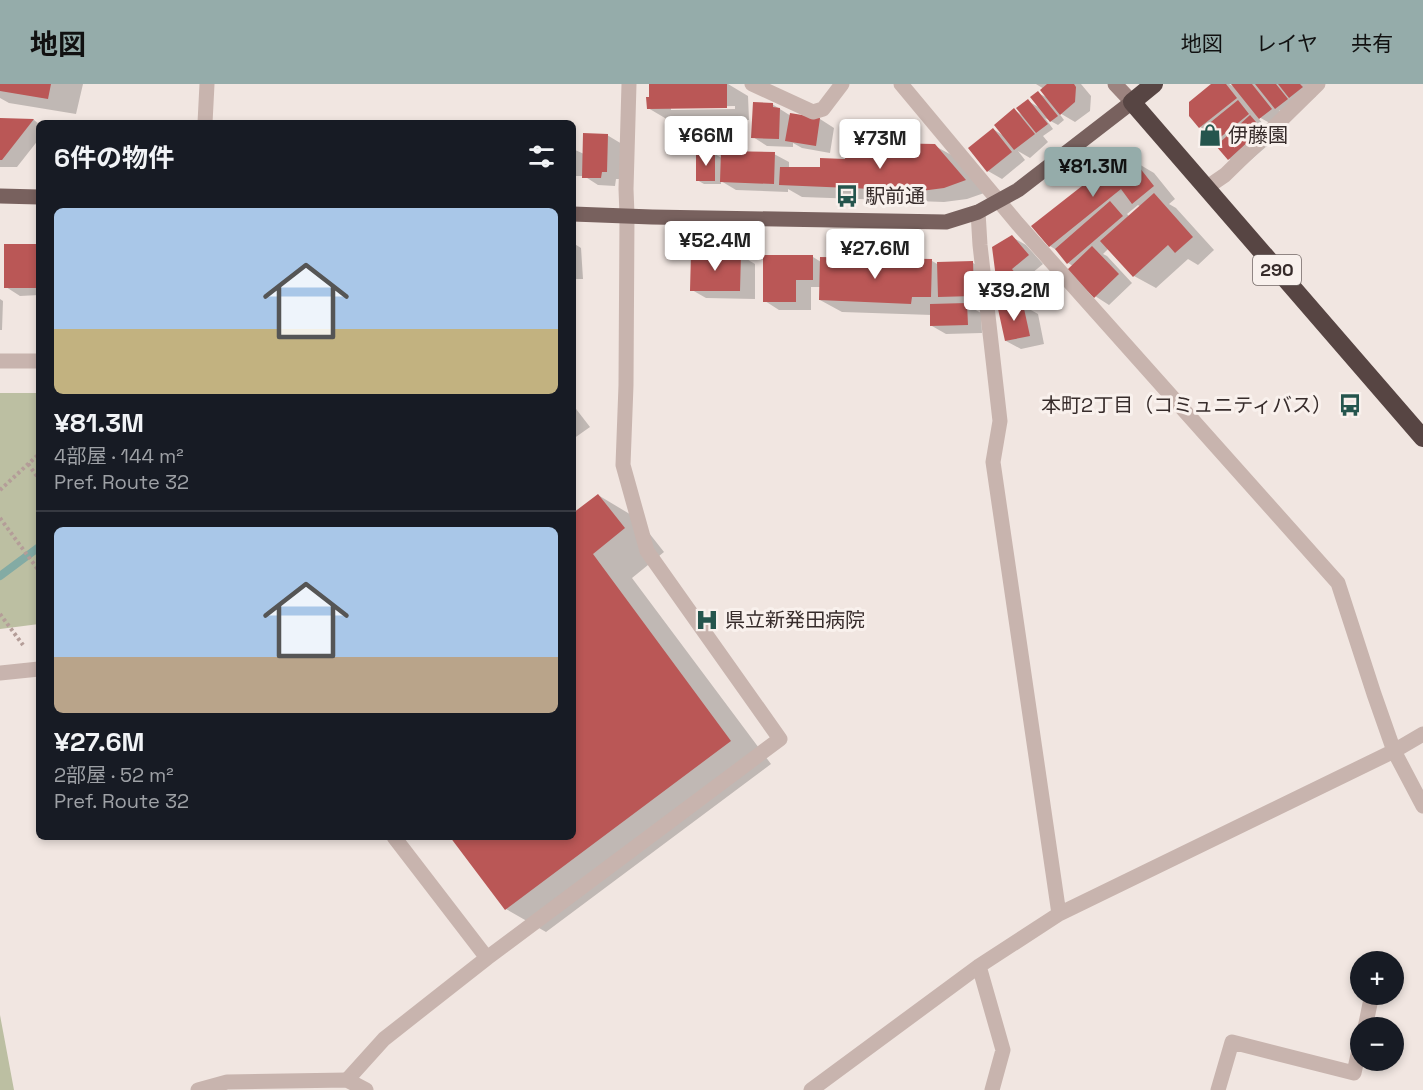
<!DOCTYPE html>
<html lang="ja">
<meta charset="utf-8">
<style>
:root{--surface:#171b24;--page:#20242c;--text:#f1f3f6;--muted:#9ea1a6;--line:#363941;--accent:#95acaa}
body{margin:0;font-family:"Space Grotesk","Noto Sans JP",sans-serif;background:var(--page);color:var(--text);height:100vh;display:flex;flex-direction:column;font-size:22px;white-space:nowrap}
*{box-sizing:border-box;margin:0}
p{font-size:20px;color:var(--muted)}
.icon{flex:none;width:33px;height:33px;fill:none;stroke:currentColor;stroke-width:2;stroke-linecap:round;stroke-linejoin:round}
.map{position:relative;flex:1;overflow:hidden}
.panel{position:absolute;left:36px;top:36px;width:540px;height:720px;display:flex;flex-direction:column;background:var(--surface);border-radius:9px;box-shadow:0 3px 9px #0003}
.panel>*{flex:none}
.buttons{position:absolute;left:1350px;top:867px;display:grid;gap:12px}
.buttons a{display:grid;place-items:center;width:54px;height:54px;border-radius:50%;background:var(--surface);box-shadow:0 3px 9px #0003;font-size:30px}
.price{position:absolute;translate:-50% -51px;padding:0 14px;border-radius:6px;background:#fff;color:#222;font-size:20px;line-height:39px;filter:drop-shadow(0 2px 3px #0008)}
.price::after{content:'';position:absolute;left:50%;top:36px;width:18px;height:14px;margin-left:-9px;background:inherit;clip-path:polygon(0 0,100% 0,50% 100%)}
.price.on{background:var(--accent);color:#111}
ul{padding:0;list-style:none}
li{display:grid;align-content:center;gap:12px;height:318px;padding:0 18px}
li+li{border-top:2px solid var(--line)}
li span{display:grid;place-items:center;height:186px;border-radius:9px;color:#555}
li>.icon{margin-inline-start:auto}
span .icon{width:108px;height:108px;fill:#fffc;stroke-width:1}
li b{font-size:26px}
h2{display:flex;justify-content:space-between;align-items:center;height:72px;padding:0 18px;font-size:26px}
header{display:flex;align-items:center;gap:36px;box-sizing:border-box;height:84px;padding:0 30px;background:var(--accent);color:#111}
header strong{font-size:28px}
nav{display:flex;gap:33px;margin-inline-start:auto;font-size:21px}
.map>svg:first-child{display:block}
.green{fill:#bcbfa2}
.shadow{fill:#0003;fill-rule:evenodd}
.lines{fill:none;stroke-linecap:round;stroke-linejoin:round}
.stream{stroke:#83aba4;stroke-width:8}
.building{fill:#ba5756}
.path{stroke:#b49d98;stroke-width:4;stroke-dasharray:3 3;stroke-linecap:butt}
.lane{stroke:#c8b4ae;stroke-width:15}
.street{stroke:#c8b4ae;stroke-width:15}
.secondary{stroke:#9c837f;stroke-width:15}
.primary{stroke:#78615e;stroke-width:15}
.highway{stroke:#574543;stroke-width:18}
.labels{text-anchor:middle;stroke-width:6;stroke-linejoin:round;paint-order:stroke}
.shield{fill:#f9f1ed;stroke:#716765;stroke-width:1.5}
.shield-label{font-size:18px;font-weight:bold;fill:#372c2b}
.poi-label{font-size:20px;fill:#372c2b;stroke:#f9f1ed;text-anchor:start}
</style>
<header>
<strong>地図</strong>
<nav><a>地図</a><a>レイヤ</a><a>共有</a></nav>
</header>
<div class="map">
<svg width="1423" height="1006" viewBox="0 0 1423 1006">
<rect width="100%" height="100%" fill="#f1e6e1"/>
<path class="green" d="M0,309H39V540L0,545Z
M0,931L14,1006H0Z"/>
<path class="shadow" d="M0,0H83L76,30L9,19L0,14Z
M651,0H728L748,12L749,36L670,37L648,24L651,14ZM735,22V25L671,26V23Z
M1036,0H1081L1091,12L1090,27L1075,38L1058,28L1064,36L1058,41L1045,34L1053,45L1043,52L1048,58L1030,74L1018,67L1025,76L1002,95L988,87L993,45L1004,52L1014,26L1025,33L1028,17L1040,24L1038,9L1048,14L1044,5Z
M1214,0H1229L1236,4L1233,0H1307L1316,12L1291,33L1279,26L1285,34L1275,42L1257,32L1262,39L1261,40L1265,42L1276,54L1243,83L1229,75L1218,61L1213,58L1204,45L1200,43Z
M772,20L791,32L792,30L820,35L834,44L830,69L802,64L793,59V63L767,62L753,53Z
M0,36H34L39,40V55L17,83H0Z
M607,51L622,60L621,95H616L615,102L598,101L584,92H576L573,90V65L584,70Z
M935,62L957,74L987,108L967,115L944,118L802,113L788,105V108L736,106L721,97V100H704L697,96L715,70L723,75L774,70L789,78V84H821L847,77L879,70Z
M1132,76L1154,89L1175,115L1169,120L1176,124L1214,166L1198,181L1188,175L1156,204L1134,192L1109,164L1103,170L1107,172L1132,199L1109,221L1095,212L1073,182L1068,179L1058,167L1050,162ZM1138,121L1141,123L1130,133L1127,130Z
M1012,153L1026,161L1043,180L1026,194L1038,209L1022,221L1038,230L1044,260L1021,265L1006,257L1013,223L1000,216Z
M573,159L581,164L583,195H573Z
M39,162V211L20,212L6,203Z
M740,171L755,180V215L706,214L692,206Z
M813,173L821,178V175L932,177L939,181L973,179L987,187L988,219L965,220L981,229L982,249L946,250L932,242V231L842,228L820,216V203H811V226H779L765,217Z
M0,215L3,217L2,246H0Z
M573,321L590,343L573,355Z
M598,411L638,435L664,468L632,494L771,680L546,848L506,825L452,753H573V431Z"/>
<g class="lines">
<path class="stream" d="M0,492L39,463"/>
</g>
<path class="building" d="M0,0H51L48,15L0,7Z
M649,0H727V24L647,25L646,13H649Z
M1047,0H1074L1076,3L1075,18L1060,31L1040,6Z
M1211,0H1226L1237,14L1199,44L1189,32V18Z
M1231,0H1252L1272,25L1259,35Z
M1255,0H1276L1288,15L1275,25Z
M1278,0H1300L1303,3L1289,14Z
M1038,7L1058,32L1050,38L1030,13Z
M1028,15L1048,40L1036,49L1016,24Z
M1238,16L1249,30L1212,60L1201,46Z
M753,18L773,19V23L780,24L779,55L751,54Z
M1014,24L1035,50L1014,66L994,41Z
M790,29L820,34L816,62L785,57Z
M1250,31L1262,45L1228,76L1216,62Z
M0,34L34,35L2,76H0Z
M993,44L1012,68L987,88L968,64Z
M583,49L608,50L607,88H602L601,94H582Z
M878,59L935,60L966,96L944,104L921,107L779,101L780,83H820V74L845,75L846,67L878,68Z
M573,64H575V89H573Z
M721,67L775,68L774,100L720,98Z
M696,69H715V97H696Z
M1119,73L1132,74L1154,102L1132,120L1121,105L1049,163L1031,142Z
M1154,109L1193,153L1175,169L1168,161L1133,193L1100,157Z
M1110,117L1123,132L1067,180L1055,165Z
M1012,151L1029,171L1012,185L1024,200L1004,216L999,217L992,163Z
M4,160H39V204H4Z
M1092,162L1119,190L1094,214L1067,186Z
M691,169L741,170L740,207H690Z
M763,171H813V196H796V218H763Z
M820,173L932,175L931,213H912L911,220L819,216Z
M973,177L974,212L938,213L937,178Z
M967,219L968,241L930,242V220Z
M1023,220L1030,252L1005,257L998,225Z
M598,410L625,444L593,470L731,657L505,826L450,753H573V429Z"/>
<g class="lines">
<path class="path" d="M28,380L39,395
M0,406L39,370
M0,434L39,487
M0,530L23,561"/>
<path class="lane" d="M0,589L39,585
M487,874L780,655L647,467L623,381L626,301L627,131
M347,996L384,955L487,874L394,753"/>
<path class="street" d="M752,0L813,28L823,25L842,0
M901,0L1017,139L1338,499L1374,610L1394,667L1423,722
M205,39L207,0
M1206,104L1225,91L1318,0
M978,128L980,161L1000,337L993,378L1059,830
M627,131L626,105L629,0
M0,277H39
M979,882L1003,966L992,1006
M1365,944L1372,910
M198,1006L227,998L347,996L366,1006
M811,1006L979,882L1059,830L1394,667L1423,650
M1218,1006L1232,958L1354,989L1360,961"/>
<path class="secondary" d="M1115,0L1132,18"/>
<path class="primary" d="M0,112L39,113
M573,130L652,133L946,138L978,128L1018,106L1132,18"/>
<path class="highway" d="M1154,0L1132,18L1423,354"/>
</g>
<defs>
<g id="shop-bare" transform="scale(1.8)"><path d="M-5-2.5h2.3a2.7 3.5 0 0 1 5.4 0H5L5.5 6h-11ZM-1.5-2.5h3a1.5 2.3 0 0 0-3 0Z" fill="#25554d" stroke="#f9f1ed" stroke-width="2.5" paint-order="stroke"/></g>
<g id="bus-bare" transform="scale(1.8)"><path d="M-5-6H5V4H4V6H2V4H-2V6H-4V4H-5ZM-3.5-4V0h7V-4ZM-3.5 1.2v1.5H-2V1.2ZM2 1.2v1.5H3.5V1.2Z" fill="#25554d" stroke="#f9f1ed" stroke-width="2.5" paint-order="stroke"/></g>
<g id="hospital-bare" transform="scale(1.8)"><path d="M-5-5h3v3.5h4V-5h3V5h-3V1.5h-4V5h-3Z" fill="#25554d" stroke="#f9f1ed" stroke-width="2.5" paint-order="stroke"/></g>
</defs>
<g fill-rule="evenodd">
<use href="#shop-bare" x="1210" y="51"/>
<use href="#bus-bare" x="847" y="112"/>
<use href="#bus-bare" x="1350" y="321"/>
<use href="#hospital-bare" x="707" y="536"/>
</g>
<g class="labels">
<rect class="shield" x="1253" y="171" width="48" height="30" rx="4.5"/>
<g class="shield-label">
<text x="1277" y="192">290</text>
</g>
<g class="poi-label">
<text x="1228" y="58">伊藤園</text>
<text x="865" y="119">駅前通</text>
<text x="1332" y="328" text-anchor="end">本町2丁目（コミュニティバス）</text>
<text x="725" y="543">県立新発田病院</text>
</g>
</g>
</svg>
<div class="buttons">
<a>+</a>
<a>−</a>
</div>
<b class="price" style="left:706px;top:83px">¥66M</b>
<b class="price" style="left:880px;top:86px">¥73M</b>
<b class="price on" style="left:1093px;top:114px">¥81.3M</b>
<b class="price" style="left:715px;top:188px">¥52.4M</b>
<b class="price" style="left:875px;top:196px">¥27.6M</b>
<b class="price" style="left:1014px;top:238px">¥39.2M</b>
<section class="panel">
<h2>6件の物件<svg class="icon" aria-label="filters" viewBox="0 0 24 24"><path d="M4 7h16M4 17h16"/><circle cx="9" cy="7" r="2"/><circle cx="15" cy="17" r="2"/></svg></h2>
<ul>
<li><span style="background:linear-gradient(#a9c7e8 65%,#c2b280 0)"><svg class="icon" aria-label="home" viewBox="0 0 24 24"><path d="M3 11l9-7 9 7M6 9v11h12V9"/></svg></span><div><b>¥81.3M</b><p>4部屋 · 144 m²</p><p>Pref. Route 32</p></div></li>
<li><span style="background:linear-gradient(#a9c7e8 70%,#b9a48a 0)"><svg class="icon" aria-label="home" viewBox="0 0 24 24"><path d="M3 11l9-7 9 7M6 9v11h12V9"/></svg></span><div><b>¥27.6M</b><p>2部屋 · 52 m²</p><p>Pref. Route 32</p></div></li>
</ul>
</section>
</div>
